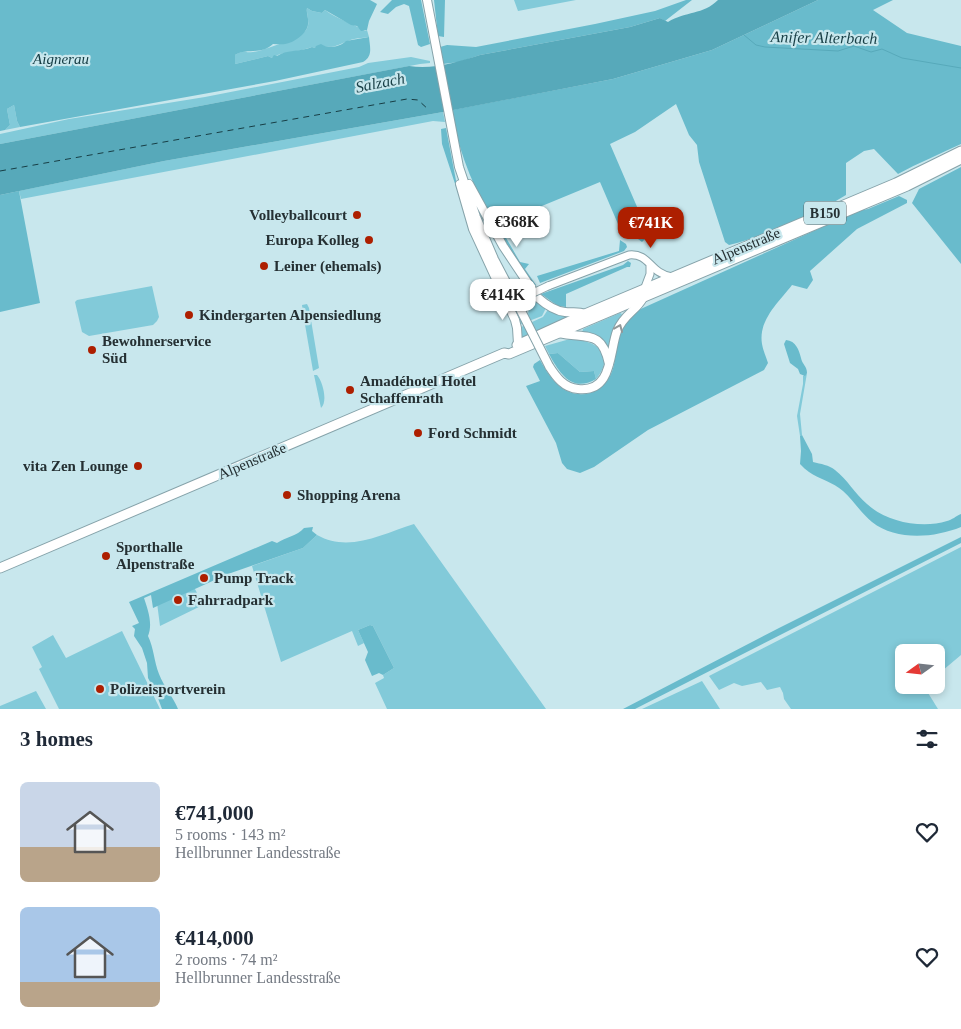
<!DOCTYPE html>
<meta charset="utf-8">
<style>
:root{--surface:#fff;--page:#f6f6f7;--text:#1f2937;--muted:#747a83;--accent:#ad1f00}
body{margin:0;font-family:"Times New Roman",serif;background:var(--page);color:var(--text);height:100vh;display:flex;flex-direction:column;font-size:19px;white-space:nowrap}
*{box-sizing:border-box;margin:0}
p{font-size:16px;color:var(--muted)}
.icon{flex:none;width:28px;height:28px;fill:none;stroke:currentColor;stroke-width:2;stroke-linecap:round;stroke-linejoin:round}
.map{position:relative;height:709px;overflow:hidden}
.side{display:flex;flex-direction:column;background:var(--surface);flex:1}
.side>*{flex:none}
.needle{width:32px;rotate:255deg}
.controls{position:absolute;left:895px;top:644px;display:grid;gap:10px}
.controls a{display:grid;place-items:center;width:50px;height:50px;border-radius:8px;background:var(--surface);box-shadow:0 2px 8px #0003;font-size:25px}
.price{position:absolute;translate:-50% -42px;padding:0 11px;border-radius:10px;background:#fff;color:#222;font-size:16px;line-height:32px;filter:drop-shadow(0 1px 2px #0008)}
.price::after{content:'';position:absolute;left:50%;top:30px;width:15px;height:11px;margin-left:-8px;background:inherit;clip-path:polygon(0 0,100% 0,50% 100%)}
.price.current{background:var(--accent);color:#fff}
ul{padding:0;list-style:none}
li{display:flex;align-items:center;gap:15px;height:125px;padding:0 20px}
li span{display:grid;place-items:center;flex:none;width:140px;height:100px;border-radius:8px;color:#555}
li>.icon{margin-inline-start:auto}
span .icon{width:60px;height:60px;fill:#fffc;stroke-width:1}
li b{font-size:21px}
h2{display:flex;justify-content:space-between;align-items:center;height:60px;padding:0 20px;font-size:21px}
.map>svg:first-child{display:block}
.green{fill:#82cad9}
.forest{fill:#69bbcc}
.water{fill:#57a9ba}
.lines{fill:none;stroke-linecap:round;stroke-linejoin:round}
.stream{stroke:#57a9ba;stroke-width:1}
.ferry{stroke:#173e45;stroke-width:1;stroke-dasharray:6 5;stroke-linecap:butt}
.tertiary-casing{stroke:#86a3aa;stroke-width:9}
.secondary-casing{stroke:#86a3aa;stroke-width:10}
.primary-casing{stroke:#86a3aa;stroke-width:11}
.tertiary{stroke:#fff;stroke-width:7}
.secondary{stroke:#fff;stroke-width:8}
.primary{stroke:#fff;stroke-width:9}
.tertiary-bridge-casing{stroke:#86a3aa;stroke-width:9;stroke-linecap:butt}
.secondary-bridge-casing{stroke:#86a3aa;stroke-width:10;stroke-linecap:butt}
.tertiary-bridge{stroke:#fff;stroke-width:7}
.secondary-bridge{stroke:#fff;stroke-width:8}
.oneway{stroke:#929899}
.poi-dot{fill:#ad1f00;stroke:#c8e7ed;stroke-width:2}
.labels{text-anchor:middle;stroke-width:4.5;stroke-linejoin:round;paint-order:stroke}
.shield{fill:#c8e7ed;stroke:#56676b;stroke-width:1}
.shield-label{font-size:14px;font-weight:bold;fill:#253033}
.park-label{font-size:15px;font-style:italic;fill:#143b43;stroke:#c8e7ed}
.poi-label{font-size:15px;font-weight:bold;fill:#253033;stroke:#c8e7ed;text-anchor:start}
.street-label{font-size:15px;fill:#253033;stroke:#c8e7ed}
.water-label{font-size:16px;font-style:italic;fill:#173e45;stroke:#c8e7ed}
</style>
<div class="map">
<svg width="961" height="709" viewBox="0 0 961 709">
<rect width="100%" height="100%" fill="#c8e7ed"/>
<path class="green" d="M514,0H576L518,11Z
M307,8L312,11L322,13L325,10C337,19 352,23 365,31L367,30L369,37C362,38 354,38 348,41C335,46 335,48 319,46L315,48L312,47L302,50L280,54L272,58L268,56L235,64V55C243,50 244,53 253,52C260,52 303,36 306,30C311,23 306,15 307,8Z
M411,57L430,61V63L420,64L0,144V134L69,119L205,97L359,67L368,63Z
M14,105L17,121L20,127L5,130L10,125L7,109Z
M443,112L445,122L433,121L21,199L19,191L164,161Z
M152,286L159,317L157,321L153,325L89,336L82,332L75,302L77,300Z
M534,298L546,308L542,316L521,324L513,307L522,303L528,315L529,307Z
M307,304L309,308L319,368L313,371L303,313L302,305Z
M549,308L574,316L521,339L519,328L543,317Z
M620,313L622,314L614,327L608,350L604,343L582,333L583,329Z
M570,339C595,340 617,353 596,379L594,371L580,372L558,353L549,354L545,346Z
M807,373L800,414L802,435L800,436L797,416L803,384V376Z
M314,375H317C323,382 328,402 321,408Z
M414,524L546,709H387L375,683L384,678L383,675L394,668L373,626L370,625L358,630L364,643L358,646L352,631L281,662L252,566L303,548L317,535C349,553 382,534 414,524Z
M961,547V655L936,676V652H904V685H922L921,686L925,688L938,709H791L784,699L783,693L780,687L767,690L761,682L742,686L734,683L719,690L709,676Z
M191,581L203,605L160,626L156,595Z
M122,631L160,709H59L39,669L42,667L32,647L53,635L66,658Z
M702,681L720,709H642Z
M36,691L46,709H0V706Z"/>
<path class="forest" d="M0,0H370L377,4L369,21L367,30L361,31L357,26L351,25L325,10L322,13L312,11L307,8C306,14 309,18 308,24C308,32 296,41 289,43C284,45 279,44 273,44C262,55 246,48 235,55V64L268,56L272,58L274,55L277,56C288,49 301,52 312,47L315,48L316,46L321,44C328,49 340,47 346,41L369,37C370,48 373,56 363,62L275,81L20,127L17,121L14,105L7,109L10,125L5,130L0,131Z
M392,0H421L430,44L421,47L418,45L409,6L404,4L396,7L388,14L380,12Z
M434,0H445L444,37L438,36Z
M686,0H692L665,21L660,18L630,27L480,55L459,62L443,64L440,47L447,45L476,47L595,24L655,11Z
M818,0H893L873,10L907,33L961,46V144C940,154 918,163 898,174L874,149L864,151L846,163V195C809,217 771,234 729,245L725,242L699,162L697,145L689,135L676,104L635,132L610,144L644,223L646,238L642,242L618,224L600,182L498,224L520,262L529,264L525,269L536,285L533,286C505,243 475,197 460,147C456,135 454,122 452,110L613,79L712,50Z
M446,128L458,191L459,196L442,144L441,129Z
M961,167V264L912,203L919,189Z
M19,191L40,303L0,312V195Z
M899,196L907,200V203L857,229L810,271L813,280L807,289L792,285C779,302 758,320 762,344C763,350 766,357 768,363L764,370L648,430L594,467L580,473L567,469L562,463L556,443L526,386L540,381L533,367L534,364L540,360C549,376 560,393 579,394C585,395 592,393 597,390C619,377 613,352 621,331C624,324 629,318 634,312L858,211L868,209Z
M620,240L626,244L627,247L624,251L540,283L537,276L619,251Z
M628,261L631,263L630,267H627L566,294V307L558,306L541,294L623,265Z
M786,340C796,341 799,350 801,358C802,364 807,366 807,373L805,376L800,374L798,369L790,363L784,344Z
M558,353L580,372L594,371L596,379C572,393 560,374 549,354Z
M802,435L812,454L813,462C821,464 829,465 835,470C847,479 855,494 867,504C886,522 922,529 947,521C952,520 956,516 961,514V527C934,538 896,541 872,522C861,513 853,500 843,491C833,482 819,479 809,472C806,470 803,467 800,464L801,451L800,436Z
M313,527L312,531L317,535L303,548L228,574L153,608L151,595L144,598C148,610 153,624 148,636C154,649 154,661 159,674C164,687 173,697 178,709H162L156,693L148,678L147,663L142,648L134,636L135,629L132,626L139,623L129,602L272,541L277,543C286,537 297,536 304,528Z
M961,537V543L635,709H623L779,628Z
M370,625L373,626L394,668L383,675L379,673L372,676L365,660L368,652L358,630Z"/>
<path class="water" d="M718,0H818L712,50L613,79L443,112L164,161L0,195V144L409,66C433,70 457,62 480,55L630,27L660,18L668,22C686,11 703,15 718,0Z"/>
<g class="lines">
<path class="stream" d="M744,35L756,45L765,47L838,51L854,46L871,52L882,49L902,58L961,68"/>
<path class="ferry" d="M0,171L407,99L418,100L429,110"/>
<g class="tertiary-casing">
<path id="tertiary" d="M548,286L629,255C650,253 649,273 672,277
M644,290L650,274V266
M516,301L531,294"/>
</g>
<g class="secondary-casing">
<path id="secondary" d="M427,0L459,167L476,217L494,259L516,301
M460,184L473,229L515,320L517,328L518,344
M469,184L503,246L537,297C545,304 554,311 565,312C572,313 578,311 585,314
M559,333C586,339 602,329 609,364
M549,366C556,377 564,388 578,389C613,393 609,352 617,331C624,314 636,311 643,298"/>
</g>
<g class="primary-casing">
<path id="primary" d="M517,345L585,314L896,183L961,151
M0,568L504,353L509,354L907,186L961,159"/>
</g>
<use href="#tertiary" class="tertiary"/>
<use href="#secondary" class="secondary"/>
<use href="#primary" class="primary"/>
<g class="tertiary-bridge-casing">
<path id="tertiary-bridge" d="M531,294L548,286"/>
</g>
<g class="secondary-bridge-casing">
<path id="secondary-bridge" d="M516,301L549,366"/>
</g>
<use href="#tertiary-bridge" class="tertiary-bridge"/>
<use href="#secondary-bridge" class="secondary-bridge"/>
</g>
<defs><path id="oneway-chevron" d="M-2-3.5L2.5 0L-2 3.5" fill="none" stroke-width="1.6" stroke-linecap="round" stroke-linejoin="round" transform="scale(1.25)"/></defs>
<use class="oneway" href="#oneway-chevron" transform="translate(619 328) rotate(-67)"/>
<g class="poi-dot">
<circle cx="357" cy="215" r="5"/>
<circle cx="369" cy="240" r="5"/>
<circle cx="264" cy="266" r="5"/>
<circle cx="189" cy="315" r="5"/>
<circle cx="92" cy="350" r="5"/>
<circle cx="350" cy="390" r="5"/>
<circle cx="418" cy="433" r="5"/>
<circle cx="138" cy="466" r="5"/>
<circle cx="287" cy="495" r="5"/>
<circle cx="106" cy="556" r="5"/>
<circle cx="204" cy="578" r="5"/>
<circle cx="178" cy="600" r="5"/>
<circle cx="100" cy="689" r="5"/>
</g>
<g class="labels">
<rect class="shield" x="804" y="201.5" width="42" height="23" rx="4"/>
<g class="shield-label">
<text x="825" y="218">B150</text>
</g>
<g class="park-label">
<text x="61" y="64">Aignerau</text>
</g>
<g class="poi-label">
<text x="347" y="220" text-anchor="end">Volleyballcourt</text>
<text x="359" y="245" text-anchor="end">Europa Kolleg</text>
<text x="274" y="271">Leiner (ehemals)</text>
<text x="199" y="320">Kindergarten Alpensiedlung</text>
<text x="102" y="346">Bewohnerservice<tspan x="102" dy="17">Süd</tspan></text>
<text x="360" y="386">Amadéhotel Hotel<tspan x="360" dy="17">Schaffenrath</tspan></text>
<text x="428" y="438">Ford Schmidt</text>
<text x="128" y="471" text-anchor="end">vita Zen Lounge</text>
<text x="297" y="500">Shopping Arena</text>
<text x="116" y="552">Sporthalle<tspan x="116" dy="17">Alpenstraße</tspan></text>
<text x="214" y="583">Pump Track</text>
<text x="188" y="605">Fahrradpark</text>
<text x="110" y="694">Polizeisportverein</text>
</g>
<g class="street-label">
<text transform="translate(746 246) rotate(-23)" y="5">Alpenstraße</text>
<text transform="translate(252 461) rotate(-23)" y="5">Alpenstraße</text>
</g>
<g class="water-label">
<text transform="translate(824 37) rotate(1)" y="6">Anifer Alterbach</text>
<text transform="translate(380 82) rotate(-11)" y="6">Salzach</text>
</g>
</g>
</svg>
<div class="controls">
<a><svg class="needle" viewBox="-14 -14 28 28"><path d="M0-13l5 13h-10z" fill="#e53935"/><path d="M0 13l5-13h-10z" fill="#747a83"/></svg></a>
</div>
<b class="price" style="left:517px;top:248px">€368K</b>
<b class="price current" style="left:651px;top:249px">€741K</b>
<b class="price" style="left:503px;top:321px">€414K</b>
</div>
<section class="side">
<h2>3 homes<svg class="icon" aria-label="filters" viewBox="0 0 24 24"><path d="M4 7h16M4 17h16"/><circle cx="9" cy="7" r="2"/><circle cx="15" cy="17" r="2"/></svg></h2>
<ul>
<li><span style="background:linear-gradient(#c9d6e8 65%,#b9a48a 0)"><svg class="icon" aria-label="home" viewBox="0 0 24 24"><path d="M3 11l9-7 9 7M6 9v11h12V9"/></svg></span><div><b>€741,000</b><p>5 rooms · 143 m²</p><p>Hellbrunner Landesstraße</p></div><svg class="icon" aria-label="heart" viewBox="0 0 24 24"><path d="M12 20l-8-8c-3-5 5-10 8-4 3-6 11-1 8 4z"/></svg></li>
<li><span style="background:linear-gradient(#a9c7e8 75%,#b9a48a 0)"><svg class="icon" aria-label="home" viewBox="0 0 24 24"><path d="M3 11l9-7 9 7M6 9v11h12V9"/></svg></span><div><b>€414,000</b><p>2 rooms · 74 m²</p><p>Hellbrunner Landesstraße</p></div><svg class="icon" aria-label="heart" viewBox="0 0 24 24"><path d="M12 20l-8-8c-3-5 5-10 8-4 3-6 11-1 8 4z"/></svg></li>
</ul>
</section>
